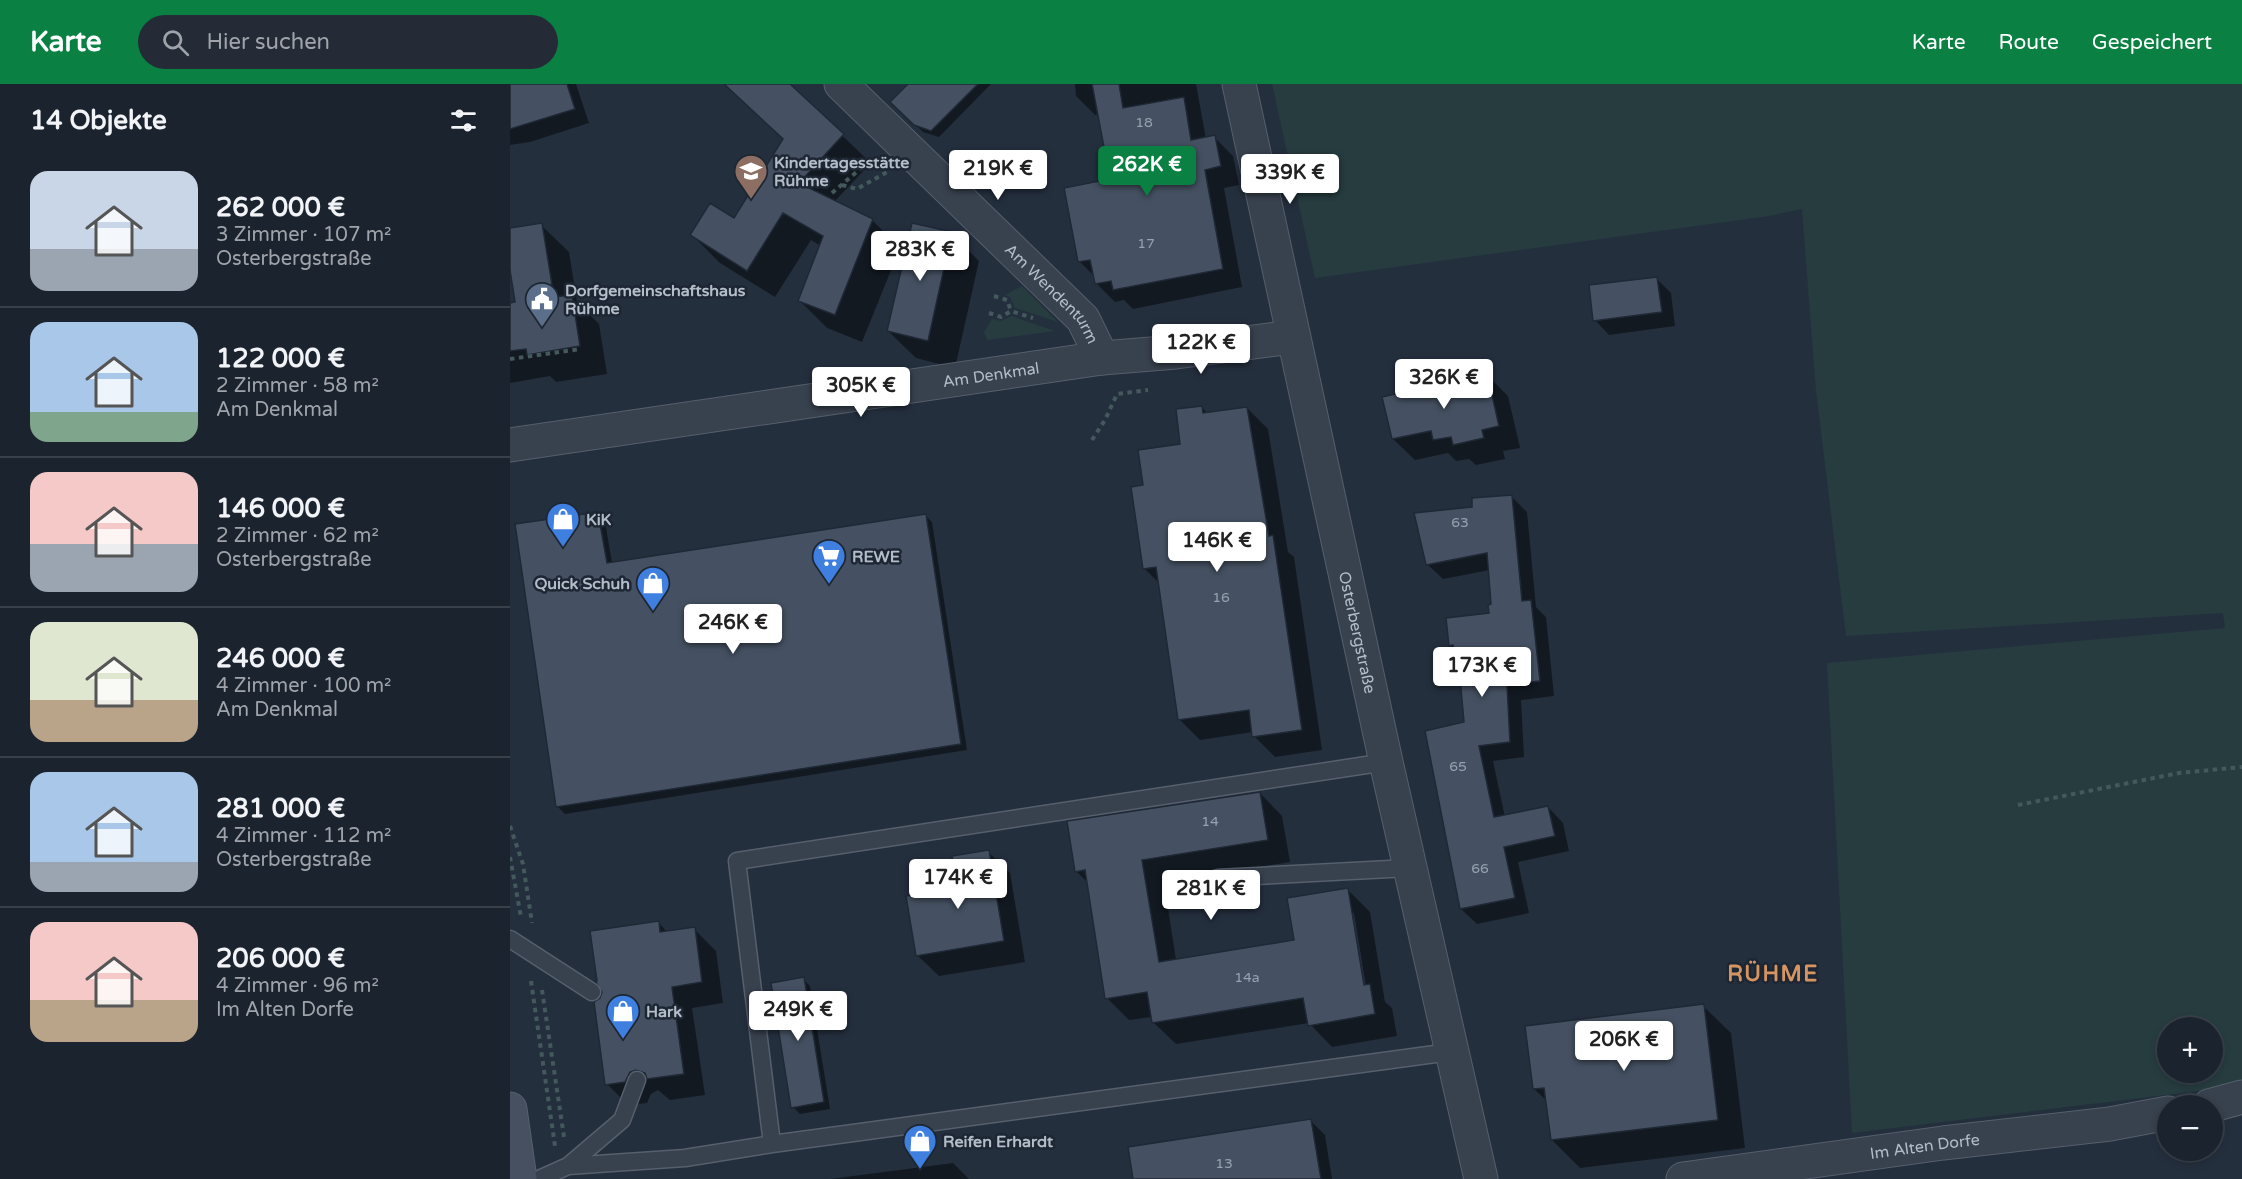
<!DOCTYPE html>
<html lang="de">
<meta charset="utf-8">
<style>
:root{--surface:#1b232e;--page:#242b36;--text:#f1f3f6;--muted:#a0a4aa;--line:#39404a;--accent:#0b8043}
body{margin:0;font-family:"Varela Round",sans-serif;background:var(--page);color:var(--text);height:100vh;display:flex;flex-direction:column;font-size:22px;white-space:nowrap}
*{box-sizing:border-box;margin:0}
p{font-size:20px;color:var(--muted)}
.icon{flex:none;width:33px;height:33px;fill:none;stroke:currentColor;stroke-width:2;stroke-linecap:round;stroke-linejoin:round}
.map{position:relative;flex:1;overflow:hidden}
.panel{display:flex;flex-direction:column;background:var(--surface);width:510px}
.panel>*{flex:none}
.tools{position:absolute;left:1647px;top:933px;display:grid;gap:12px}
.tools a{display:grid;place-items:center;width:66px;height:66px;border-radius:50%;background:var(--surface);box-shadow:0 3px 9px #0003,0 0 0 2px var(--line);font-size:30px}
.price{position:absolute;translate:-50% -51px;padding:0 14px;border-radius:6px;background:#fff;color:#222;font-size:20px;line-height:39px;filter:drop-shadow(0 2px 3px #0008)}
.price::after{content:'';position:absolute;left:50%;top:36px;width:18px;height:14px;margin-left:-9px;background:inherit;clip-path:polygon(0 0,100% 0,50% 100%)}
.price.active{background:var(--accent);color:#fff}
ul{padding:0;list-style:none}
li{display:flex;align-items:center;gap:18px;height:150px;padding:0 30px}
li+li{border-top:2px solid var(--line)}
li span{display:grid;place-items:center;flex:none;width:168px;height:120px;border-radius:18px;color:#555}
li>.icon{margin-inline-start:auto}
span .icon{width:72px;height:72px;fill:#fffc;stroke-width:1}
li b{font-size:26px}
h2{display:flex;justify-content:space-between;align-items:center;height:72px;padding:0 30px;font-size:26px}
header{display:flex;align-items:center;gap:36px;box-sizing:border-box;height:84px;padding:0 30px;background:var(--accent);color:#fff}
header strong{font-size:28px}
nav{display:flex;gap:33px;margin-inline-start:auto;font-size:21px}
.search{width:420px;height:54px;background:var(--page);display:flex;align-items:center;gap:15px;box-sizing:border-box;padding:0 21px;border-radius:33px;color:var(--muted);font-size:22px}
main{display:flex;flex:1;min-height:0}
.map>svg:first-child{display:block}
.green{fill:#263c3f;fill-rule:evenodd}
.shadow{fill:#0007;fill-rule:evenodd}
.building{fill:#455162;stroke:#1f2835;stroke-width:1.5}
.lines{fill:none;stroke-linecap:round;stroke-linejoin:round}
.service-casing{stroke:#565f6c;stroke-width:19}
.minor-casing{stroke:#565f6c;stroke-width:35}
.secondary-casing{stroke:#565f6c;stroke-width:35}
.path{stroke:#44595c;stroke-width:4;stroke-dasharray:4.5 4.5;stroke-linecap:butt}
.service{stroke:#38414e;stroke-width:16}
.minor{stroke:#38414e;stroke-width:33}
.secondary{stroke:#465061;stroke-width:33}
.labels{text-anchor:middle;stroke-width:5;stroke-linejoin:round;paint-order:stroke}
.number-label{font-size:14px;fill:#98a1af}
.poi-label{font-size:16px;font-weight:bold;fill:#b4bcc9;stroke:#1d2633;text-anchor:start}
.street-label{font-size:16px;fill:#b4bcc9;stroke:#1d2633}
.district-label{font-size:22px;font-weight:bold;letter-spacing:1.5px;fill:#d59563;stroke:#1d2633}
</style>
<header>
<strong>Karte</strong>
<div class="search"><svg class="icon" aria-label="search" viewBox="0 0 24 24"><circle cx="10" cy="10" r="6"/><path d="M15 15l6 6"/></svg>Hier suchen</div>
<nav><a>Karte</a><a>Route</a><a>Gespeichert</a></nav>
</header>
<main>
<section class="panel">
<h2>14 Objekte<svg class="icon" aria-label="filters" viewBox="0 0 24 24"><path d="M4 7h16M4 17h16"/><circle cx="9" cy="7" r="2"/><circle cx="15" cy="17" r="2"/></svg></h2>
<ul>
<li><span style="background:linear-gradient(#c9d6e8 65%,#9aa5b1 0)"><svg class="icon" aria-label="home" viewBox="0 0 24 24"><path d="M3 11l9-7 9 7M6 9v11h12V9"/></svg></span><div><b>262 000 €</b><p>3 Zimmer · 107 m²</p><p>Osterbergstraße</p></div></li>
<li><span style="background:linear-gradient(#a9c7e8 75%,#7fa58c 0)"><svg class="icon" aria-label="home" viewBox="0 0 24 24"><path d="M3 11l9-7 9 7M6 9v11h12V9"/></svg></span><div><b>122 000 €</b><p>2 Zimmer · 58 m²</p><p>Am Denkmal</p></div></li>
<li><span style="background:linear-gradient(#f6c9c9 60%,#9aa5b1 0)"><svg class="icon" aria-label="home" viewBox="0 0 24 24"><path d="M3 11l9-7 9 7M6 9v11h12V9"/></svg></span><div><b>146 000 €</b><p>2 Zimmer · 62 m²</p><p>Osterbergstraße</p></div></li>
<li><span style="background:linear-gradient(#dfe7d0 65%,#b9a48a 0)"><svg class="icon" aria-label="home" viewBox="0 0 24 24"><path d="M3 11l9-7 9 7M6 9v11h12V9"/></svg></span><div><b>246 000 €</b><p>4 Zimmer · 100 m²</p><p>Am Denkmal</p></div></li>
<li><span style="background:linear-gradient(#a9c7e8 75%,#9aa5b1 0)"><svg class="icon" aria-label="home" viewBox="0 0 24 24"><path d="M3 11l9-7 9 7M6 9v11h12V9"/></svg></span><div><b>281 000 €</b><p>4 Zimmer · 112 m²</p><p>Osterbergstraße</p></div></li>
<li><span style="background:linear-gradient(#f6c9c9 65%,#b9a48a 0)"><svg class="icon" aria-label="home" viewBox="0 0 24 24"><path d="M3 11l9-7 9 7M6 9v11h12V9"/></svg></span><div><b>206 000 €</b><p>4 Zimmer · 96 m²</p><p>Im Alten Dorfe</p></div></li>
</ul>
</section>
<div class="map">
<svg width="1732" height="1095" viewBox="0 0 1732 1095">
<rect width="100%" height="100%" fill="#242f3e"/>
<path class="green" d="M762,0H1732V997L1713,1004L1342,1049L1317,579L1715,544L1713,529L1336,552L1306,307L1292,125L1259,132L805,194ZM1658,944H1702V988H1658Z
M512,202L548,238L505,224L500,213L495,211Z
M502,232L545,247L477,256L474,248L482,235L491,237Z"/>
<path class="shadow" d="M0,0H66L79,39L20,58L0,61Z
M223,0H278L361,79L324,118L362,136L390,164L352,258L317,244L289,216L311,162L301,156L265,213L210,179L182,151L224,136L274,56Z
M400,0H481L429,53L413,48L382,18Z
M565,0H686L696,55L704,53L723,72L729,101L714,104L732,203L623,225L614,216L605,218L586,199L585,193L569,177L602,97L589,30L585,31L566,12Z
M31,141L59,168L67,218L89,240L97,290L46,298L40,292L0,299V221L7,220L0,177V146Z
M441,149L469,177L445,284L406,274L378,247Z
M1146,194L1161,209L1165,242L1099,251L1085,236Z
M977,291L998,312L1010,364L993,367L995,375L966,381L959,375L946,377L938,369L905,376L883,355Z
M692,323L698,330L737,324L758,345L778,468L784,473L812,666L765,673L744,652L743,648L690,656L669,635L649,499L635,485V402L672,362Z
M1002,413L1017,428L1026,523L1036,533L1044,612L1011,616L1014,673L983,677L995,733L1038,723L1053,739L1059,767L1008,778L1019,829L967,840L951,825L917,648L956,639L949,575L940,561L981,530L980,486L933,495L917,480L964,425Z
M88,430L95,437L102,479L415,431L422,438L457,666L55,730L48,723Z
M750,709L772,732L780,778L654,798L666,876L786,858L838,806L860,828L875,918L882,924L887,952L822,963L799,939L666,960L643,938L642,933L619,936L597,914L578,799L566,787ZM841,829H844L857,909H854Z
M478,768L500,789L515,878L429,892L407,871L449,804Z
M149,839L158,849L184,845L206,867L213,919L182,924L195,1011L160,1016L148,1006L141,1010L137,1019L118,1021L97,1000L92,915Z
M293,895L300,902L320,1025L290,1030L283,1023Z
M1193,922L1221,949L1235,1064L1070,1084L1042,1056L1038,1018L1024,1005Z
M801,1037L815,1051L822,1095H625Z
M443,1079L459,1095H320Z"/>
<path class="building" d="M0,0H57L65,25L0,45Z
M214,0H280L334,50L289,99L363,135L325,231L288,217L313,152L273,129L237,187L180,151L200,119L224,134L273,55Z
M398,0H468L421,47L404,41L380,18Z
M582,0H609L613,24L674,13L681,56L705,51L711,82L695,86L713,185L603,206L601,197L585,200L580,176L568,178L554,104L600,95Z
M32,139L44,213L62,211L70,262L17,271L16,265L0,267V219L5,218L0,186V144Z
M402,139L442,148L418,257L377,247Z
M1147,193L1152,228L1083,237L1079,201Z
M977,289L989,342L972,346L974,354L943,361L941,353L923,356L921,347L882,355L872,313Z
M692,322L693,329L737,323L759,452L763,451L792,646L742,653L739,626L668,636L646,483L633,485L621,403L633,401L628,366L670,360L666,325Z
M1002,411L1012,517L1021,516L1030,597L997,601L1000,658L969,662L984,733L1038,722L1045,752L994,763L1005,814L950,825L915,647L954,638L948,572H944L943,561L939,562L936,534L979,529L978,521L981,520L977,469L916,481L904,429L962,423V414Z
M88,428L97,479L416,430L451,660L46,723L5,440Z
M750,708L758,756L632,776L649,878L784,856L777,814L838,804L854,901L860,900L865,930L798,942L793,914L642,939L637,908L595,915L575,786L565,788L557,737Z
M479,766L494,857L406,872L396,812L447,803L442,772Z
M149,837L150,848L185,843L192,898L162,903L174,990L137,995L135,989L126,986L120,988L115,998L95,1001L84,918L90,914L92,908L85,897H87L80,847Z
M294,893L314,1018L281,1024L261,899Z
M1194,920L1208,1036L1041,1056L1034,1004L1023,1005L1015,942Z
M801,1035L811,1095H623L618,1063Z"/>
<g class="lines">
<g class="service-casing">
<path id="service" d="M685,813L697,798L708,794L899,784
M0,855L82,908
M262,1060L227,777L876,678
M58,1082L175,1074L262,1060L940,968
M29,1095L58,1082L112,1036L127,996"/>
</g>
<g class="minor-casing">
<g id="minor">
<path id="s1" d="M331,0L573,235L592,274"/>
<path id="s2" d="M729,0L876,678L971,1095"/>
<path id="s3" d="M0,361L592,274L666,268L783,253"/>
<path d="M1699,1022L1732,1013"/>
<path id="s4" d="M1173,1095L1433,1059L1600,1040L1658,1029"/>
</g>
</g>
<g class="secondary-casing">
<path id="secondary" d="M0,1025L10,1095"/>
</g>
<path class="path" d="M332,101L347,105L377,88
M322,109L363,74
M484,212L497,216L501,227
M479,229L491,233L501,227L523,234
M0,275L71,265
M582,356L595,336L607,310L638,306
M1508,721L1669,689L1732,683
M0,742L13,780L22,839
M0,773L11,833
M21,897L45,1062
M32,906L54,1053"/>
<use href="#service" class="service"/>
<use href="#minor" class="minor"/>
<use href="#secondary" class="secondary"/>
</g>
<defs>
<g id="school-pin" transform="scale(1.725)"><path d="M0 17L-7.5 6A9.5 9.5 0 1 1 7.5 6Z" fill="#8d6e63" stroke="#1d2633"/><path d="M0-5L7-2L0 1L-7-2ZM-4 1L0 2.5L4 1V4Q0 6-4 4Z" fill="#fff"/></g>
<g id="civic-pin" transform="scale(1.725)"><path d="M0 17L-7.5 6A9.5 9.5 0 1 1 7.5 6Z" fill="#5c6f8a" stroke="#1d2633"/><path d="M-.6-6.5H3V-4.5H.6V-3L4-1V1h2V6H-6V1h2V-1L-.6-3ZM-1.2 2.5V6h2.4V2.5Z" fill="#fff"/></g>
<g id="shop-pin" transform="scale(1.725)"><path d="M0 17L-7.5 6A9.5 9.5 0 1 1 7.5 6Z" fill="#3f7fe0" stroke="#1d2633"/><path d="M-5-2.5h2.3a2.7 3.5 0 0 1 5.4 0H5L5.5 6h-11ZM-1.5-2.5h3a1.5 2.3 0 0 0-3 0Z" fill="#fff"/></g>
<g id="supermarket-pin" transform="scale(1.725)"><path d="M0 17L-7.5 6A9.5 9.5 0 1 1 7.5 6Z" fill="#3f7fe0" stroke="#1d2633"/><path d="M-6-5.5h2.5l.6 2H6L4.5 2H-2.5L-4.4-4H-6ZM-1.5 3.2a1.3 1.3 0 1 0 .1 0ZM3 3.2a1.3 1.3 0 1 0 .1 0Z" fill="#fff"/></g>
</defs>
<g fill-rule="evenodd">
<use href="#school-pin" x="241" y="87"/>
<use href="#civic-pin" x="32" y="215"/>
<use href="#shop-pin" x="53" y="435"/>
<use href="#supermarket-pin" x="319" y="472"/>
<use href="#shop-pin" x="143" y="499"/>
<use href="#shop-pin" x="113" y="927"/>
<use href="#shop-pin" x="410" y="1057"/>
</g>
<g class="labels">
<g class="number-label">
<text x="634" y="43">18</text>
<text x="636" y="164">17</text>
<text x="950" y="443">63</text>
<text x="711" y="518">16</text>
<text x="948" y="687">65</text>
<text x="700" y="742">14</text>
<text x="970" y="789">66</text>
<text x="737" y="898">14a</text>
<text x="714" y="1084">13</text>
</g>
<g class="poi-label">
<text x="264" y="84">Kindertagesstätte<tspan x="264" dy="18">Rühme</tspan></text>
<text x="55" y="212">Dorfgemeinschaftshaus<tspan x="55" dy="18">Rühme</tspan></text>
<text x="76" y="441">KiK</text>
<text x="342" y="478">REWE</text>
<text x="120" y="505" text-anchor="end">Quick Schuh</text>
<text x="136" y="933">Hark</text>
<text x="433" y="1063">Reifen Erhardt</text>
</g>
<g class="street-label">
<text dy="6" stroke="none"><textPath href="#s1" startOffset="298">Am Wendenturm</textPath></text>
<text dy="6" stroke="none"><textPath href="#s3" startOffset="486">Am Denkmal</textPath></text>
<text dy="6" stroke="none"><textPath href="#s2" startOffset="561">Osterbergstraße</textPath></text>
<text dy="6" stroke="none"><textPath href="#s4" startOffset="244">Im Alten Dorfe</textPath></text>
</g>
<g class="district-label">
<text x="1263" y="897">RÜHME</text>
</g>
</g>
</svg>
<div class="tools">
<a>+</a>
<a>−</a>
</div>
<b class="price active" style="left:637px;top:113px">262K €</b>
<b class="price" style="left:488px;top:117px">219K €</b>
<b class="price" style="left:780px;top:121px">339K €</b>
<b class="price" style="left:410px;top:198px">283K €</b>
<b class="price" style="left:691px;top:291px">122K €</b>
<b class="price" style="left:934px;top:326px">326K €</b>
<b class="price" style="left:351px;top:334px">305K €</b>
<b class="price" style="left:707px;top:489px">146K €</b>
<b class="price" style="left:223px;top:571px">246K €</b>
<b class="price" style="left:972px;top:614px">173K €</b>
<b class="price" style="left:448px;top:826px">174K €</b>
<b class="price" style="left:701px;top:837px">281K €</b>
<b class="price" style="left:288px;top:958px">249K €</b>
<b class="price" style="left:1114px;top:988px">206K €</b>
</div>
</main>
